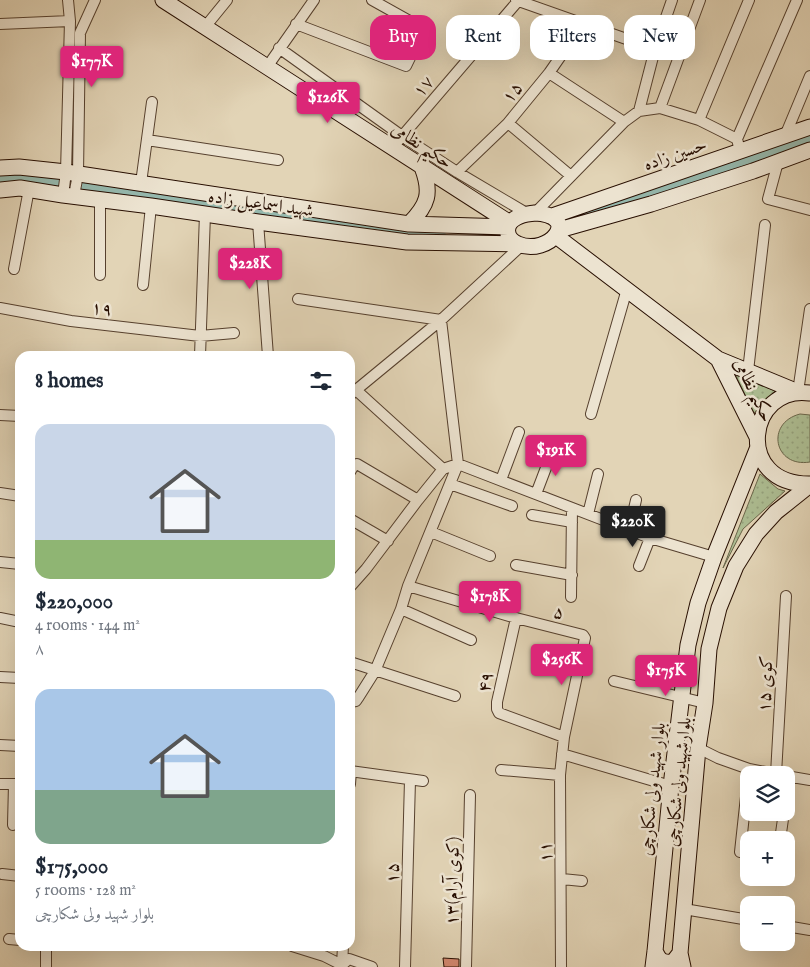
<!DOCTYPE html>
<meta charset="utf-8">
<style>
:root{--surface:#fff;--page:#f6f6f7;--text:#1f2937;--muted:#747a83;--accent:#db2777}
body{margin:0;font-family:"IM FELL English",Amiri,serif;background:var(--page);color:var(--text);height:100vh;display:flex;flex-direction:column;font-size:19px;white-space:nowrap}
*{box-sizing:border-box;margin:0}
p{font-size:16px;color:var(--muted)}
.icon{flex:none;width:28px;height:28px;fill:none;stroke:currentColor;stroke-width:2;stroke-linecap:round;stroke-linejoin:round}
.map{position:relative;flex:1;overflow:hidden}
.panel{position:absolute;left:15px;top:351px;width:340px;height:600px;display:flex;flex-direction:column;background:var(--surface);border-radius:15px;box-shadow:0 5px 20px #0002}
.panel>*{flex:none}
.hud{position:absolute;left:370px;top:15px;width:365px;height:45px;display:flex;gap:10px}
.fabs{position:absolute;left:740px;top:766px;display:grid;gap:10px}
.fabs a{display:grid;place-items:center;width:55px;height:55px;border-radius:10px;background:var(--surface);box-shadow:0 5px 20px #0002;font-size:25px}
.price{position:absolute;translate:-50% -42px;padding:0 11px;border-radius:5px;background:var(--accent);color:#fff;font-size:16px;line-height:32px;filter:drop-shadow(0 1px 2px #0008)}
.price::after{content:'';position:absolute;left:50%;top:30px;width:15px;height:11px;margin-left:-8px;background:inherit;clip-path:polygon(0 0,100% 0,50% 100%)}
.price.on{background:#222;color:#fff}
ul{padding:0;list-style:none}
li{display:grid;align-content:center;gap:10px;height:265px;padding:0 20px}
li span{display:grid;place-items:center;height:155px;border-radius:15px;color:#555}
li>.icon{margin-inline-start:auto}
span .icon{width:90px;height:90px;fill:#fffc;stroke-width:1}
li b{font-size:21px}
h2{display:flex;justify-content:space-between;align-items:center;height:60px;padding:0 20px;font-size:21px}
.pill{padding:0 18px;border-radius:15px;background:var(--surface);box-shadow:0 5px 20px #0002;font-size:18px;line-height:45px}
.pill.on{background:var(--accent);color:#fff}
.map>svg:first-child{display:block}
.grass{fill:url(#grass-dots);stroke:#6a664a}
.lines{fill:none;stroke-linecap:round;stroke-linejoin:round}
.canal{stroke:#95b8ad;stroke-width:10}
.building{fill:#d58971;stroke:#270e01}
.street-casing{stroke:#56402e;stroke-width:12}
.secondary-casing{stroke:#270e01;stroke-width:17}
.street{stroke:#ece3d0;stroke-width:10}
.secondary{stroke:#ece3d0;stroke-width:15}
.labels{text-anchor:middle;stroke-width:5;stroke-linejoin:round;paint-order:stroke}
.street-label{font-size:18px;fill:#270e01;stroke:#ece3d0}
</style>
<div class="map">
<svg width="810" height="967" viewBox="0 0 810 967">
<defs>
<pattern id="grass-dots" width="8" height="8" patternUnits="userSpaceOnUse" patternTransform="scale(1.25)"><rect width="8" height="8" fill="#adbe93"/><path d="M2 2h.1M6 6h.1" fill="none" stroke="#95a27d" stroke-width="1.8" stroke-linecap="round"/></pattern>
</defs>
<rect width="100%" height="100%" fill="#e2d4b6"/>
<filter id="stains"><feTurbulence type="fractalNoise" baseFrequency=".004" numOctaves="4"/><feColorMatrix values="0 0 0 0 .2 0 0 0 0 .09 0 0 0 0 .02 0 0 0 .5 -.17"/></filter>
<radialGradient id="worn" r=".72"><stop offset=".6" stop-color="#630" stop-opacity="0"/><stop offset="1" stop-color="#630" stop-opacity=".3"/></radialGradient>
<path class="grass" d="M734,372L775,391L754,413Z
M800,414L810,415V462C774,468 765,423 800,414Z
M760,474L778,489L785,491L743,529L723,568Z"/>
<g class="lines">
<path class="canal" d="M0,177L35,178L442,237
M586,215L810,138
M482,238L504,235"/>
</g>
<path class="building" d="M443,958L459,959V967H444Z"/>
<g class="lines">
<g class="street-casing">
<path id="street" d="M516,0L632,41
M0,24L70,21
M296,24L406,66L424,29L372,0
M205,27L227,0
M279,48L402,136L457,172L528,214
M267,67L314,0
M549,73L624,122
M660,108L700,0
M639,111L655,49L672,0
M699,120L749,0
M508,123L571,176
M785,136L810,76
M737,139L797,0
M147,140L278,160
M398,141L518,1
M778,162L768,199L810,210
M457,172L508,123L549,73L583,24
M141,183L152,102
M63,195L66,172L70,21L68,0
M74,196L78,174L80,33L95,0
M535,213L624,122L639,111L660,108L699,120L737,139L740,151
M258,222L268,356
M14,269L29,189
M100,275V199
M143,285L151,206
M298,299L441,320L458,464L408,586L401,609L375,671L358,698L356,701L350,702
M0,308L71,321L200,336L234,333
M200,356L205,214
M748,371L765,225
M356,390L443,469
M798,392L810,309
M350,395L441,320L522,245
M591,414L627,289
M0,415L20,416
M350,472L353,467L357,464L418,500
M501,480L519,432
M450,484L512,506
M0,493L20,496
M536,494L552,452
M588,514L598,474
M532,515L572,522
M350,519L388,541
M629,531L636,500
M431,532L490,556
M0,562L20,564
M516,565L572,575
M639,566L650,538
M408,586L516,618L583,635L585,638L564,737L560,775L561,967
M350,587L366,569L418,500L443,469L458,464L650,538L714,557
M571,597L572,508
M401,609L471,640
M0,618L20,622
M516,618L497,702V709L499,713L564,737
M350,662L455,696
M0,677L20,678
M614,681L705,703
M0,745L20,746
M698,748L718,758L749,769L782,775
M562,754L671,786
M501,770L560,775
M350,771L423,781
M776,774L786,596
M786,776L810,780
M0,784H19
M350,784L351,771
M786,795L789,776
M13,825L14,784
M780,840L784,812
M740,852L749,769
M2,874L20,876
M562,879L582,881
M684,909L749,920
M786,926L810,930
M9,939L20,940
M46,946V967
M292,946L324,956L342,965V967
M342,965L349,959L372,967
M342,965L343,946
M405,967L410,780
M466,967L470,795"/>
</g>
<g class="secondary-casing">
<path id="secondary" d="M163,0L510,223
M0,168L19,167L66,172L409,224L508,227
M0,190L20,188L63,195L151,206L258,222L407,242L517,244
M535,213C583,216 549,257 518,244C505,239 504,224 516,218C522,214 529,214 535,213Z
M552,216L810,127
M409,224C428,205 432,193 422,167
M559,230L651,204L753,171L810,150
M556,236L718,359L798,392
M718,359L757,437
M810,393C747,384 733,485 810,484
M655,951C660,961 662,963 673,962L680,953
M653,967L655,951L671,786L688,645L698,603L714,557L758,447
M683,967L680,953L698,748L705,703L709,649L719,608L736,566L756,534L776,512L810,485"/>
</g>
<use href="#street" class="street"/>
<use href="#secondary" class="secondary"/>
</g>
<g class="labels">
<g class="street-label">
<text transform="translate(423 86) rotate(-49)" y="6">۱۷</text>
<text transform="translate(512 92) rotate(-51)" y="6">۱۵</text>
<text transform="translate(422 145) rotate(33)" y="6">حکیم نظامی</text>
<text transform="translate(675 154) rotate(-19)" y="6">حسین زاده</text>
<text transform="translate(261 203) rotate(8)" y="6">شهید اسماعیل زاده</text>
<text transform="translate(102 308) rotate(7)" y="6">۱۹</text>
<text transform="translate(754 390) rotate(64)" y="6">حکیم نظامی</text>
<text transform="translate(559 612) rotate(14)" y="6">۵</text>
<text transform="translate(485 682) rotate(-78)" y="6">۴۹</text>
<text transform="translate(765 684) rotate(-87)" y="6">کوی ۱۵</text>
<text transform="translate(678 782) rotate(-84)" y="6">بلوارشهید ولی شکارچی</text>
<text transform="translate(652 789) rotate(-84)" y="6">بلوار شهید ولی شکارچی</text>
<text transform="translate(545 852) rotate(-91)" y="6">۱۱</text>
<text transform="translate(392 873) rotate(-89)" y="6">۱۵</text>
<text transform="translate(452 881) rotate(-89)" y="6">۱۳(کوی آرام)</text>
</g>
</g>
<rect width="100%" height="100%" filter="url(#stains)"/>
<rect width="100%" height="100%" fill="url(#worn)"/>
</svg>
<div class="fabs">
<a><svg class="icon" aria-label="layers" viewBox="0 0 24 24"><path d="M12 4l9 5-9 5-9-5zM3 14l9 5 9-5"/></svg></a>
<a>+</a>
<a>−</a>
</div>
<b class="price" style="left:92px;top:88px">$177K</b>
<b class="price" style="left:328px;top:124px">$126K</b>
<b class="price" style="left:250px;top:290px">$228K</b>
<b class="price" style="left:556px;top:477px">$191K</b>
<b class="price on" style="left:633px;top:548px">$220K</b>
<b class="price" style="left:490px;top:623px">$178K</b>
<b class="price" style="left:562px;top:686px">$256K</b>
<b class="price" style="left:666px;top:697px">$175K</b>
<div class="hud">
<a class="pill on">Buy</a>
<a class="pill">Rent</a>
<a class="pill">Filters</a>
<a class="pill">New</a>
</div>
<section class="panel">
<h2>8 homes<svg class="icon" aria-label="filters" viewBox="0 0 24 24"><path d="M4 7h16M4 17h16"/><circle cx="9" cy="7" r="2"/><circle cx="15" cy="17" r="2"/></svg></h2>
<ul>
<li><span style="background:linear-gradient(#c9d6e8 75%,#8fb573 0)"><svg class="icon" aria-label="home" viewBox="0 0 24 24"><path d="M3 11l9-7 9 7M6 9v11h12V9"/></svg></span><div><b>$220,000</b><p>4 rooms · 144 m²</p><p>۸</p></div></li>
<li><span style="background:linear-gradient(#a9c7e8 65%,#7fa58c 0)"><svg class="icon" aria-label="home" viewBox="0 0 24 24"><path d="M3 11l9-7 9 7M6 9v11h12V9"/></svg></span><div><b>$175,000</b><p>5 rooms · 128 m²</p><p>بلوار شهید ولی شکارچی</p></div></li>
</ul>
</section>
</div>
